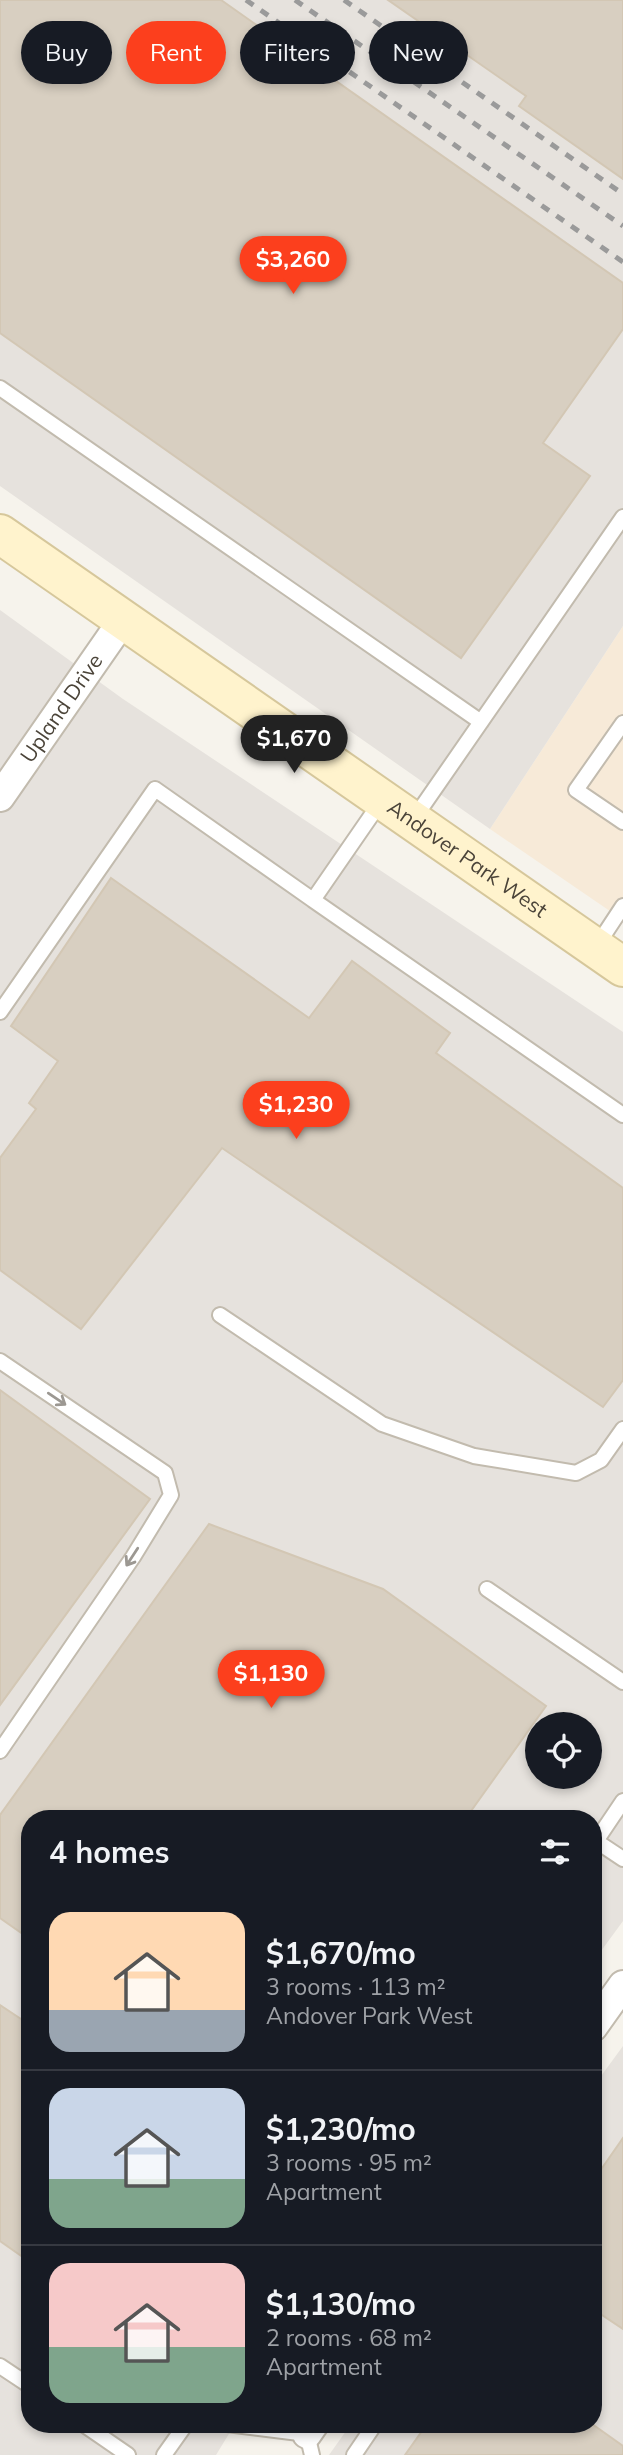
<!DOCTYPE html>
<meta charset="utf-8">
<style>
:root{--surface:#171b24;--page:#20242c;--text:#f1f3f6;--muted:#9ea1a6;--line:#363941;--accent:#fc3f1d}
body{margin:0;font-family:Mulish,sans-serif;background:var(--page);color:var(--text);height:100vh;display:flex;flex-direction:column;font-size:26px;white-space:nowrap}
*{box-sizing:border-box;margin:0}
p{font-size:23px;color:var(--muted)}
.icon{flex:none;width:38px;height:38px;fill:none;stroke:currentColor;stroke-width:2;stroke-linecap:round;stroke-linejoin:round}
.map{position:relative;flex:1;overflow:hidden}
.details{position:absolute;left:21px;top:1810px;width:581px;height:623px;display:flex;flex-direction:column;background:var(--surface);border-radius:28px;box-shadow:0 4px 10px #0003}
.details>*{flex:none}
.hud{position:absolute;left:21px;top:21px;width:581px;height:63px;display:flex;gap:14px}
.buttons{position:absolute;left:525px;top:1712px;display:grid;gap:14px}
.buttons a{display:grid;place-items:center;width:77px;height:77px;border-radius:50%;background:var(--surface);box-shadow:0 4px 10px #0003;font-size:35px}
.price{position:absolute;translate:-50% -60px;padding:0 16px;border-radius:24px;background:var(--accent);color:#fff;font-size:23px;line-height:46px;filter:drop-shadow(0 2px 4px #0008)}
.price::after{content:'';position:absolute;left:50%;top:42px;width:21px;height:16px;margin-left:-10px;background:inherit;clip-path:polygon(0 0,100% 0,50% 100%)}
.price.on{background:#222;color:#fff}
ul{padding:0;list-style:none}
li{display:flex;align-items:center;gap:21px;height:175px;padding:0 28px}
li+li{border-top:2px solid var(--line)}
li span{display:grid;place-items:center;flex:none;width:196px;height:140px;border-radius:21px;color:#555}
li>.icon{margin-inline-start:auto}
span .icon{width:84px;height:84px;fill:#fffc;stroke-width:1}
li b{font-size:30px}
h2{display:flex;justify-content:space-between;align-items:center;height:84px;padding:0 28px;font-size:30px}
.chip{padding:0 24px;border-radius:32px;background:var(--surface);box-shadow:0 4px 10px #0003;font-size:24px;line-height:63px}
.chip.on{background:var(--accent);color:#fff}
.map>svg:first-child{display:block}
.commercial{fill:#f7ead8}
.industrial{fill:#e6e2dd;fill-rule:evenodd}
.building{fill:#d8cfc1;stroke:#d3c7b4;stroke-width:2}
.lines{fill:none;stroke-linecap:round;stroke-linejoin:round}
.lane-casing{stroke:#c2bbae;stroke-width:18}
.street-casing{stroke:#c2bbae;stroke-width:32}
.secondary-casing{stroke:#d6c79b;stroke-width:42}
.lane{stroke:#fff;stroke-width:14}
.street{stroke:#fff;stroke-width:28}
.secondary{stroke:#fff3cd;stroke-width:38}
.rail{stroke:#9a9a9a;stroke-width:5;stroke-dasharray:9 9;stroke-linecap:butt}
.oneway{stroke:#9c9892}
.labels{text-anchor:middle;stroke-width:5;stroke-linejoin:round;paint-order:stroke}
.street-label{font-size:21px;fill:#4b4439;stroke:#fff}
</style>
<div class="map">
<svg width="623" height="2455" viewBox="0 0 623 2455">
<rect width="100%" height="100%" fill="#f6f3ec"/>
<path class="commercial" d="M623,626V920L490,829Z"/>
<path class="industrial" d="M0,0H623V626L490,829L0,486Z
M0,610L123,699L623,1032V1921L593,1962V1818H30V2424H235L216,2455H0ZM537,1724H590V1776H537Z
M623,2046V2455H329L351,2424H593V2087Z"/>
<path class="building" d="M0,0H221L623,283V329L543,443L590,476L461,658L0,333Z
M388,0H623V179L519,106L526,96Z
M111,878L309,1018L352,961L450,1033L436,1053L623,1188V1380L603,1407L222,1148L81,1329L0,1270V1158L36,1109L29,1103L58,1061L11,1026Z
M0,1390L150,1499L0,1705Z
M209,1524L383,1589L546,1706L466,1818H30V1939L0,1918V1815Z
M0,2005L30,2025V2262L0,2241Z
M623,2138V2329L593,2309V2181Z
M427,2424H592L623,2446V2455H405Z"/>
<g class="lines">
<g class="lane-casing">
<path id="lane" d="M0,388L481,722
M623,723L576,790L623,822
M382,800L313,900L623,1115
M413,820L623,517
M596,947L623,906
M0,1012L155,789L313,900
M220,1315L382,1424L474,1456L576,1473L601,1460L623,1429
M0,1361L165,1473L171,1495L133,1557L0,1751
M487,1589L623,1682
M593,1839L623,1859
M596,1841L623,1801
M0,2366L30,2386
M83,2424L128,2455
M227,2424L307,2434L312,2455
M164,2455L186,2424
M354,2455L375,2424"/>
</g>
<g class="street-casing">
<g id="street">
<path id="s1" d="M0,797L123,620"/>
<path d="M593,2027L623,1985"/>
<path d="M307,2434L314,2424"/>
</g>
</g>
<g class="secondary-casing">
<g id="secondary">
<path id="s2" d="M0,534L623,967"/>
</g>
</g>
<use href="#lane" class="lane"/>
<use href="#street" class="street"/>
<use href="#secondary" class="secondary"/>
<path class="rail" d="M246,0L623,262
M295,0L623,226
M344,0L623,194"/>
</g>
<defs><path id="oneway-shaft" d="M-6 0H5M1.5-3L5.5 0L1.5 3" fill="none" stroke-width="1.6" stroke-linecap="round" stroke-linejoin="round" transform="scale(1.75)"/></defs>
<g class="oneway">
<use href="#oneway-shaft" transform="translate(57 1399) rotate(34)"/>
<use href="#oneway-shaft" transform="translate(132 1557) rotate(123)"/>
</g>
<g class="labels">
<g class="street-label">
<text dy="7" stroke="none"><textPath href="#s1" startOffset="108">Upland Drive</textPath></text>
<text dy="7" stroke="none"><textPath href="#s2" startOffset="569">Andover Park West</textPath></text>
</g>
</g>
</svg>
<div class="buttons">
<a><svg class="icon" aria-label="locate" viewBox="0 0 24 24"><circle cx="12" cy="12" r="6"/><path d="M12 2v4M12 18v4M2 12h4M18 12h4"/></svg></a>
</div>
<b class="price" style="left:293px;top:296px">$3,260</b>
<b class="price on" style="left:294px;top:775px">$1,670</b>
<b class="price" style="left:296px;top:1141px">$1,230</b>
<b class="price" style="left:271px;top:1710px">$1,130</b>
<div class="hud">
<a class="chip">Buy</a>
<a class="chip on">Rent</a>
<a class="chip">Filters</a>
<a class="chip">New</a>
</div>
<section class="details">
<h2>4 homes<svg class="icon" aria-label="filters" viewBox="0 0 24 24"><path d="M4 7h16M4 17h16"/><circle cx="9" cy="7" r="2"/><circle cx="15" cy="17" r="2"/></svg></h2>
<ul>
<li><span style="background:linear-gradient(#ffd9b3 70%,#9aa5b1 0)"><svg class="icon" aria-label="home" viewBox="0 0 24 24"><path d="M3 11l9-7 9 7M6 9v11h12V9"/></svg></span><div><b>$1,670/mo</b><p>3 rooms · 113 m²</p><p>Andover Park West</p></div></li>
<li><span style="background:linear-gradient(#c9d6e8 65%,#7fa58c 0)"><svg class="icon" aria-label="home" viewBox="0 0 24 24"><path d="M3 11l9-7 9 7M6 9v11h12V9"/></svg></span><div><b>$1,230/mo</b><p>3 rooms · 95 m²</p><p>Apartment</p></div></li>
<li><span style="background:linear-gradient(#f6c9c9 60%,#7fa58c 0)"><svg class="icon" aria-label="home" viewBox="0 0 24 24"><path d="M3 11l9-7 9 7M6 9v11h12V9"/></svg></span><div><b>$1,130/mo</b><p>2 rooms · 68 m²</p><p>Apartment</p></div></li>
</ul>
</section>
</div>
